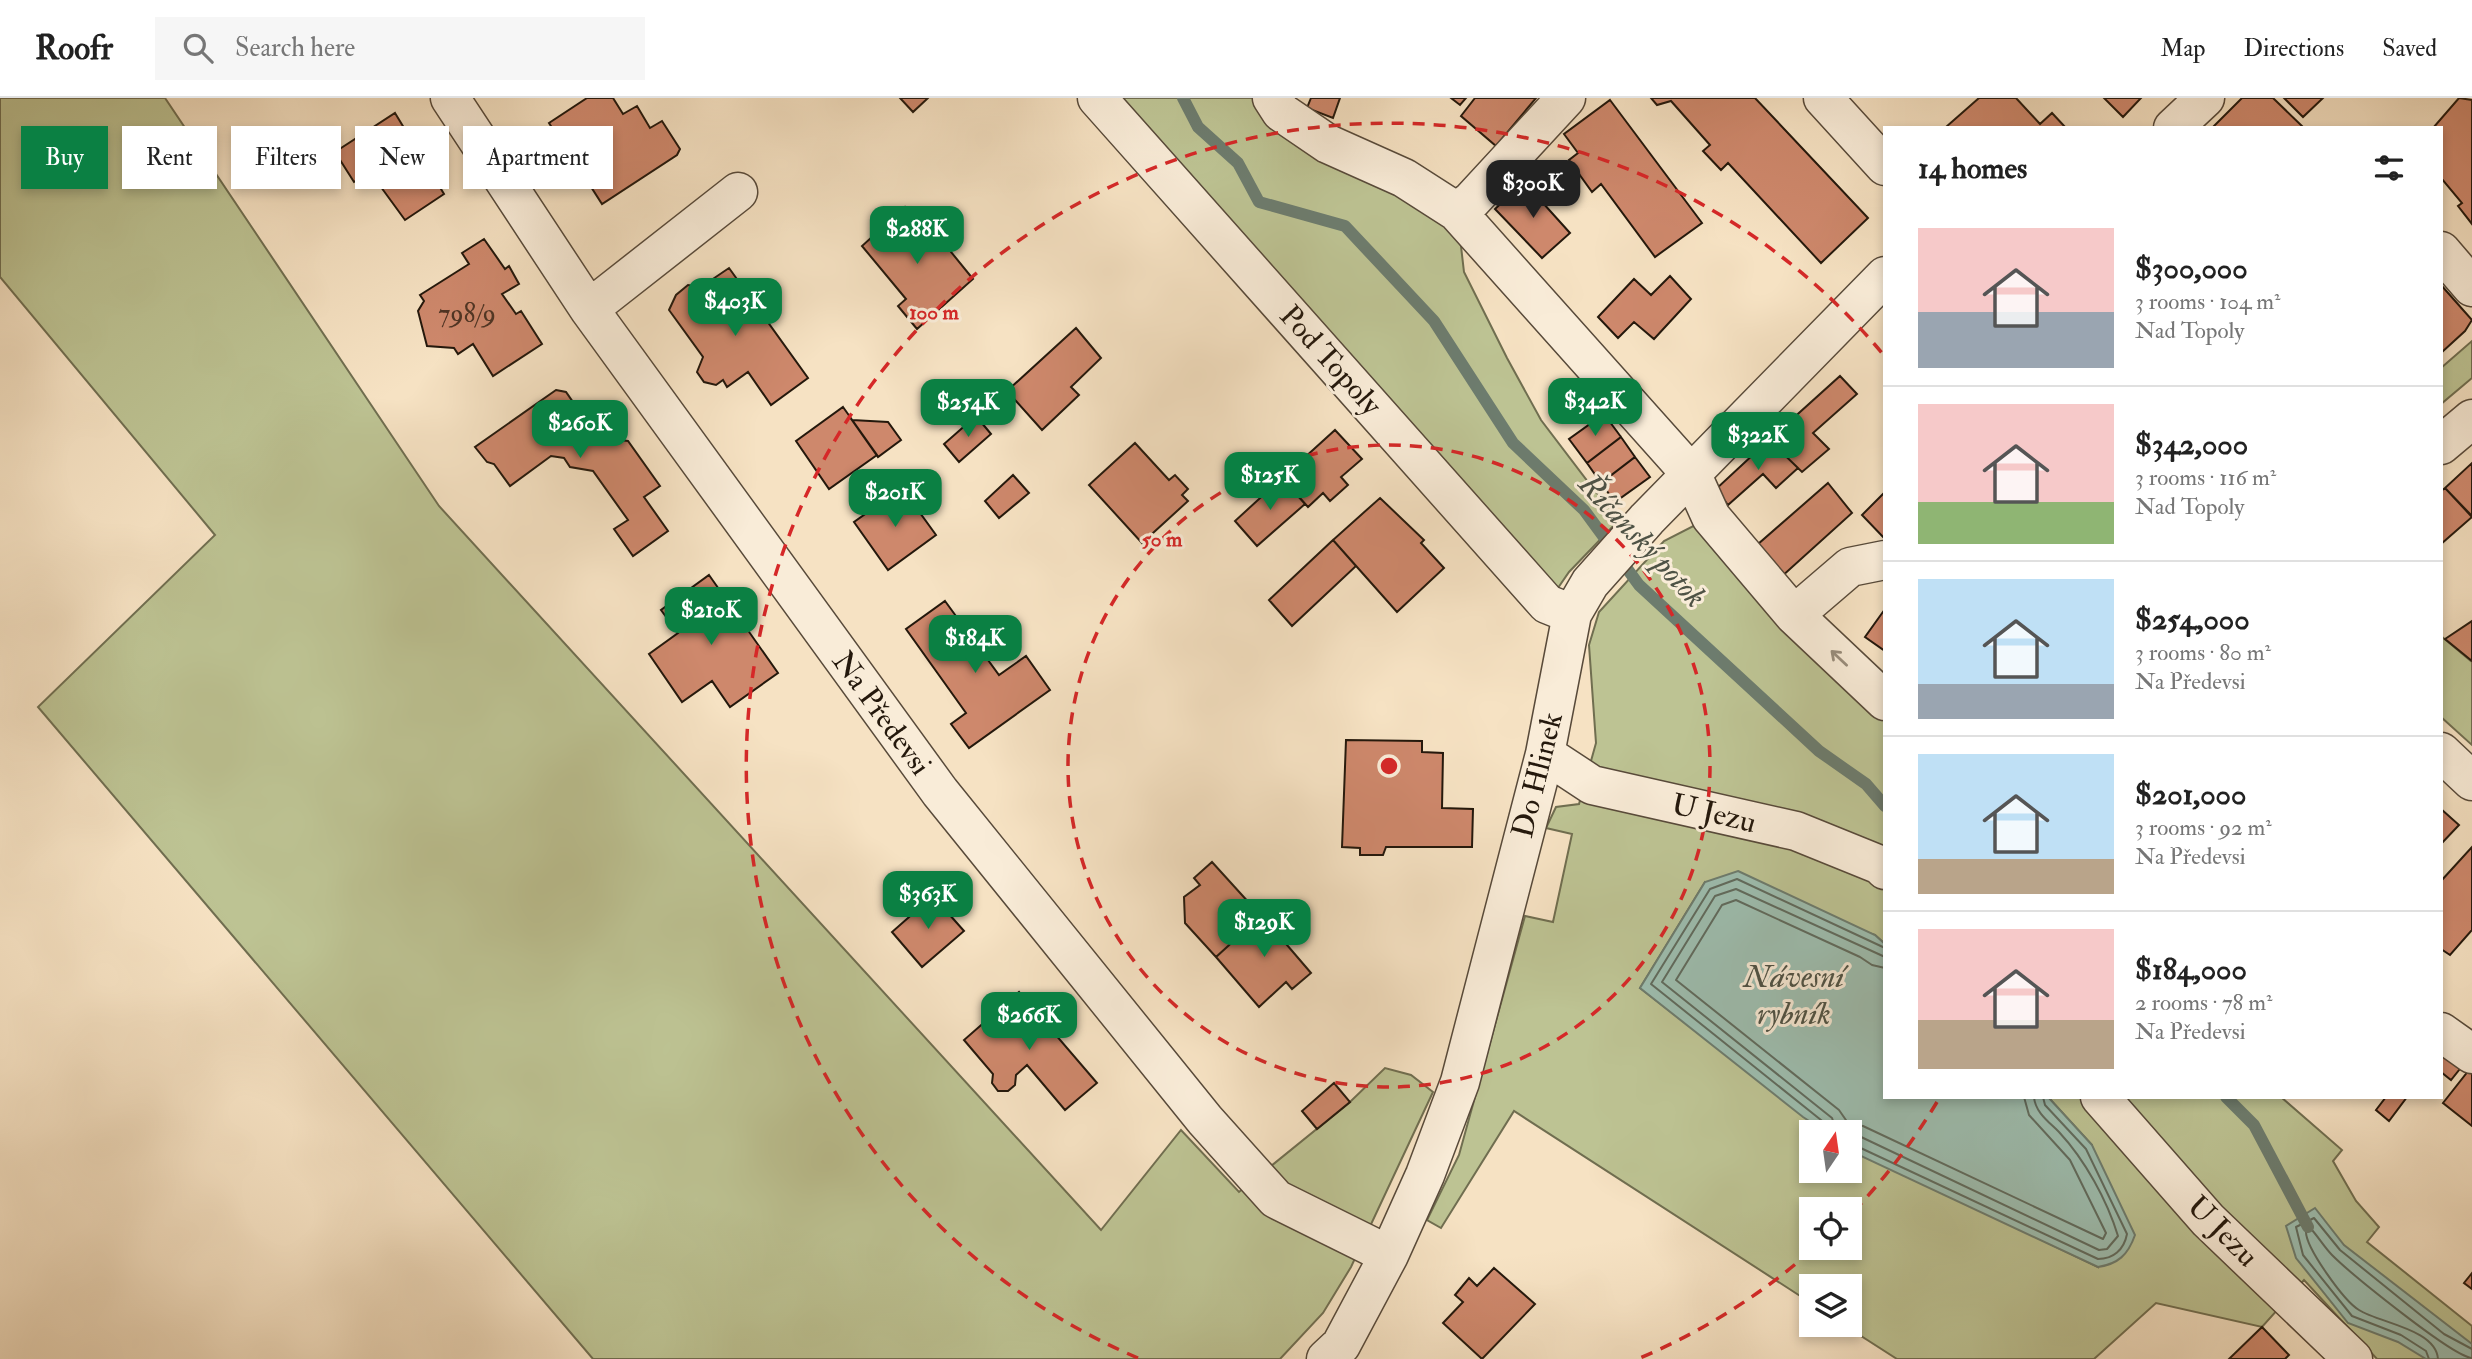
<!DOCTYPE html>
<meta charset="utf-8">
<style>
:root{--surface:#fff;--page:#f6f6f6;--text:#222;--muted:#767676;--line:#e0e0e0;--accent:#0b8043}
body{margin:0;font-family:"IM FELL Double Pica",serif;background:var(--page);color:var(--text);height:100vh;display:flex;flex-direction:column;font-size:26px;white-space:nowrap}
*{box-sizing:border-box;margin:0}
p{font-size:23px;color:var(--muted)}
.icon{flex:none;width:38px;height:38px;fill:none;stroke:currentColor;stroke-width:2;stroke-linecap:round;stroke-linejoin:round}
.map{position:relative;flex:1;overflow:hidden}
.details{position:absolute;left:1883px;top:28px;width:560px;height:973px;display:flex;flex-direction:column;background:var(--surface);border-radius:0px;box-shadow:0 4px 10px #0003}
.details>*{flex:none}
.guide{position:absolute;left:21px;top:28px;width:665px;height:63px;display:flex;gap:14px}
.needle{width:46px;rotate:13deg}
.tools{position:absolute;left:1799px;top:1022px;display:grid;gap:14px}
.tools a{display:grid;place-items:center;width:63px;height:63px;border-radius:0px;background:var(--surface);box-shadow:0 4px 10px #0003;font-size:35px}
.price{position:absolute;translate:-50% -60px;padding:0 16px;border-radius:14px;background:var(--accent);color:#fff;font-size:23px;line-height:46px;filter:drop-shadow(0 2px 4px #0008)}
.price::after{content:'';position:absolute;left:50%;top:42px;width:21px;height:16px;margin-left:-10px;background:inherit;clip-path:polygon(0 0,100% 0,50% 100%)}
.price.active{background:#222;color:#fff}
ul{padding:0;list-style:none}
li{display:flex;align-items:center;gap:21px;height:175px;padding:0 35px}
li+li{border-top:2px solid var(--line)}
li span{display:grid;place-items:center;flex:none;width:196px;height:140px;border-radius:0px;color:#555}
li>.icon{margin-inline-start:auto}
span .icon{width:84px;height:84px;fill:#fffc;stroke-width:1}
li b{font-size:30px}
h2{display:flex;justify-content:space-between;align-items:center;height:84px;padding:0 35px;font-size:30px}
.tag{padding:0 24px;border-radius:0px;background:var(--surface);box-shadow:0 4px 10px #0003;font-size:24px;line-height:63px}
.tag.active{background:var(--accent);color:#fff}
header{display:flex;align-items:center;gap:42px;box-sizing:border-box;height:98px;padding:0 35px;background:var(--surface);border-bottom:2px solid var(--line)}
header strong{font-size:33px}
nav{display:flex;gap:38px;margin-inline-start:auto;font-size:24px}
.search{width:490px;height:63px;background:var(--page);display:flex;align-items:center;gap:18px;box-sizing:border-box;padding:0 24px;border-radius:0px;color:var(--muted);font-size:26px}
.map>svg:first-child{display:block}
.green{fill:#bdc393;stroke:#706e50;stroke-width:2;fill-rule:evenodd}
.water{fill:#9dbeb0;stroke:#6d7c6e;stroke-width:2}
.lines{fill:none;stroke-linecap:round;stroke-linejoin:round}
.shore{stroke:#606b5e;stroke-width:2}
.stream{stroke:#6d7c6e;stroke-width:12}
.building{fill:#ce886c;stroke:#24180c;stroke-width:2}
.minor-casing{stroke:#584a3a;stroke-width:41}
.minor{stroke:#f9ecd8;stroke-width:38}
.oneway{stroke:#998d7c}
.ring{fill:none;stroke:#d62828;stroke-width:3.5;stroke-dasharray:12 9}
.labels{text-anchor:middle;stroke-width:6;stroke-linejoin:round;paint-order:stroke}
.number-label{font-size:26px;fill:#4e3424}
.street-label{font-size:30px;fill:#24180c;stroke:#f9ecd8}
.water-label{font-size:32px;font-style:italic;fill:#4e5245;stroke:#f9ecd8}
.centre{fill:#d62828;stroke:#f9ecd8;stroke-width:3.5}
.ring-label{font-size:21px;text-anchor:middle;font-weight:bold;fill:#d62828;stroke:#f9ecd8;stroke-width:6;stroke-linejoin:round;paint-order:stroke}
</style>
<header>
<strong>Roofr</strong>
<div class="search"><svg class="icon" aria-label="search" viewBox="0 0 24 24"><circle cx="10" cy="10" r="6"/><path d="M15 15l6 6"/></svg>Search here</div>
<nav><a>Map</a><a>Directions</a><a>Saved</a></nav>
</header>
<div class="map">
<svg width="2472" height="1261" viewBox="0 0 2472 1261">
<rect width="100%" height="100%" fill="#f6e2c3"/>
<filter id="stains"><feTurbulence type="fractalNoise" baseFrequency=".00286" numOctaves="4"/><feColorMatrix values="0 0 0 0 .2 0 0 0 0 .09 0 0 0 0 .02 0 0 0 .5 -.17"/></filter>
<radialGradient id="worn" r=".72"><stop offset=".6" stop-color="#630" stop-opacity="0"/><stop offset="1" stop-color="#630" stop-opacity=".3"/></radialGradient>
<path class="green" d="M0,0H165L439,408L1101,1132L1181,1032L1239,1094L1350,1004L1385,970L1411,977L1433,994L1351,1169L1323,1215L1280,1261H593L38,609L215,437L0,179Z
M1097,0H1272L1457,114L1464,174L1507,260L1541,322L1595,393L1621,420L1569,474L1547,506Z
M2472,243V280L2441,306V270Z
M1711,419L1885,603V846L1875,837L1705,784L1640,890L1826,1034H1811V1073H1850V1050L2098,1169L2092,1047L2048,999H2281L2342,1052L2333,1063L2356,1103L2379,1129L2367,1144L2472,1228V1261H2377L2304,1182L2262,1229L2156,1205L2094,1261H1897L1844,1227H1850V1188H1811V1205L1514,1013L1441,1130L1427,1122L1459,1057L1525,818L1553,824L1572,736L1546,730L1556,709L1579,706L1596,645L1589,547L1599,514L1664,443ZM1811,1111H1850V1150H1811Z
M2441,538L2472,564V647L2441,619Z"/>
<path class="water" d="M1738,773L1875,837L1885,846V999H2048L2092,1047L2135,1137C2128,1157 2118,1166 2098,1169L1863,1059L1850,1050V1034H1826L1803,1019L1640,890L1705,784Z
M2315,1110L2344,1147L2472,1246V1261H2426L2398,1244L2348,1225L2296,1160L2286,1128Z"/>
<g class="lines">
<path class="shore" d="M1885,870L1872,867L1860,859L1736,802L1722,807L1676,882L1839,1012L1848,1025L1863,1028L2103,1141L2106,1135L2070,1062L2029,1017L2024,999
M1828,1034L1826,1026L1651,886L1710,791L1737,781L1885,850
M1837,1034L1832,1020L1662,884L1715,798L1736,791L1885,859
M1850,1036L1859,1038L2099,1152L2107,1151L2118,1138C2107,1102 2085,1062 2059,1034C2049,1024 2035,1014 2034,999
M1850,1045L2098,1161C2113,1161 2124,1152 2127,1136L2086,1051L2045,1007L2043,999
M2429,1261L2426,1253L2401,1237L2352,1218L2303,1157L2296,1129L2314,1120L2340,1152L2444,1236L2472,1251
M2438,1261C2436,1231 2379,1225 2359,1212C2344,1203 2305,1149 2306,1133L2312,1132C2319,1140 2325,1150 2332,1157C2350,1175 2453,1259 2472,1260"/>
<path class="stream" d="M1183,0L1198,29L1238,65L1259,104L1345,128L1434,223L1513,345L1584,412L1639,487L1819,653L1866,686L1885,708
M2226,999L2254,1027L2308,1129"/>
</g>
<path class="building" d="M587,0H613L623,16L637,8L650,30L662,23L680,51L677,57L602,106L584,78L578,73L569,78L561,67L569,61L567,53L549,25Z
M900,0H928L913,14Z
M1311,0H1340L1333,20L1307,10Z
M1451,0H1466L1460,7Z
M1475,0H1536L1496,48L1461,18Z
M1651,0H1755L1868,120L1821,165L1728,65L1721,72L1703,53L1710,47L1671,3L1657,7Z
M1979,0H2016L2040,26L2052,15L2066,30L1946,29Z
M2104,0H2141L2123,19Z
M2242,0H2273L2304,30H2212Z
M2284,0H2323L2303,19Z
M2459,0L2472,2V126L2458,108L2462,105L2441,80V30H2433Z
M1610,2L1702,125L1655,159L1601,86L1592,94L1569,62L1578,55L1564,36Z
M395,15L444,96L405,122L370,74L354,84L335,54Z
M1524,84L1570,135L1542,160L1495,111Z
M905,109L929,138L934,133L973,181L917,231L898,208L906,201L862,148Z
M484,141L505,171L509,168L519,186L502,196L516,216L521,213L542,246L493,278L473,246L458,256L454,250L427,248L418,213L424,203L420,197L469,166L462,155Z
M729,170L808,280L771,307L748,274L727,289L723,282L716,287L704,284L697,274L703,259L669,212L676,197L688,187L701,189Z
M1670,178L1691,201L1654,241L1634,224L1618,240L1598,219L1634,181L1651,197Z
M2441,187L2472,222L2465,233L2441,255Z
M1076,230L1101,260L1071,289L1079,297L1042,332L1007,293Z
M1840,278L1857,296L1813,335L1829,351L1802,374L1769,342Z
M556,292L566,294L582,317L605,320L620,342L628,343L660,388L644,399L668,433L633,458L614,431L628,422L593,373L570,369L564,360L551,358L510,388L494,366L487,364L475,349Z
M843,309L877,357L829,391L796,343Z
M1604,316L1621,339L1587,365L1569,341Z
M976,318L991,336L959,364L944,346Z
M852,322L888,324L901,342L878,359Z
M1335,332L1362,361L1341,379L1348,387L1330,403L1323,395L1308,409L1282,380Z
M1621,339L1635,359L1601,385L1587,365Z
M1769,342L1798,370L1776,390L1763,376L1728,407L1716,391Z
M1135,345L1169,382L1175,377L1188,391L1182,397L1188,403L1142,445L1089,387Z
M1635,359L1650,379L1615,404L1601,385Z
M2472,365V418L2445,390Z
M1013,377L1029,395L999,420L985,403Z
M1282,380L1305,406L1257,448L1235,423Z
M1828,385L1852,415L1780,480L1757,447Z
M902,390L936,437L888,472L854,424Z
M2445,390L2472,419L2441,446V393Z
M1885,394V441L1862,417Z
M1380,400L1424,442L1421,445L1444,470L1397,514L1333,442Z
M1333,442L1356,468L1292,528L1269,502Z
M709,477L778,575L730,609L712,583L682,604L649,556L678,535L661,512Z
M945,503L999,577L1026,558L1050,592L969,650L951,626L966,615L906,531Z
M1885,511V553L1865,539Z
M2472,523V563L2445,541Z
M1346,642L1422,643V654L1443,655L1442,710L1473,711L1472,749H1386L1383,757H1360V750L1342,749Z
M2441,711L2459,727L2441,746Z
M2472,749V832L2450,857L2441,851V783Z
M1212,764L1261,818L1216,859L1185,825L1184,799L1200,787L1194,780Z
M933,798L964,833L922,869L892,834Z
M1274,815L1296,839L1287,847L1311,875L1292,891L1286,884L1259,909L1216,859L1261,818L1265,823Z
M1019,894L1097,985L1065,1012L1027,967L1016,977L1015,987L1008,993H998L992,985L993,976L964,942Z
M2446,955L2463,967L2451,982L2441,974V960Z
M2469,972L2472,975V1028L2443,1005Z
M1334,985L1350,1004L1317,1031L1302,1013Z
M2386,999H2407L2389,1023L2376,1012Z
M1494,1170L1535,1206L1482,1261L1443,1225L1463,1204L1455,1197L1469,1180L1477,1188Z
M2472,1175V1191L2464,1185Z
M2262,1229L2289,1257L2285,1261H2229Z"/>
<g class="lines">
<g class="minor-casing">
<path id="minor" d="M450,0L589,211L940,694L1205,1022L1276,1101L1389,1157
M1097,0L1547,506L1572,516
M1272,0L1281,14L1328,46L1404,80L1457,114L1692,377L1711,419L1794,517L1885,603
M1823,0L1885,68
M2173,30L2205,0
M1457,114L1472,102L1566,0
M2441,153L2472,189
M589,211L738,94
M2441,347L2472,321
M1794,517L1850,469L1885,462
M2441,654L2472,683
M1545,656L1592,687L1796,733L1880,767L1885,772
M2441,934L2472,956
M2100,999L2208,1122L2353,1261
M1326,1261L1341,1247L1389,1157L1425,1077L1460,984L1545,656L1572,516L1590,485L1647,421L1885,178"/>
</g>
<use href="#minor" class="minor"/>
</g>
<defs><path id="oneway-shaft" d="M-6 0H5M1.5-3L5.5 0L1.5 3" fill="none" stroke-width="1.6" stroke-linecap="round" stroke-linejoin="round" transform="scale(1.75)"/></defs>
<use class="oneway" href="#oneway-shaft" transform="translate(1839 560) rotate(-137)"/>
<g class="ring">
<circle cx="1389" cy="668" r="321"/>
<path d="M1937 1004A643 643 0 0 1 1852 1115M1811 1153A643 643 0 0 1 1640 1260M1138 1260A643 643 0 1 1 1882 255"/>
</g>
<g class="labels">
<g class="number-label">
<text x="467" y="224">798/9</text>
</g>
<g class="street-label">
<text transform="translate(1331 262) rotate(48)" y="10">Pod Topoly</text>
<text transform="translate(882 615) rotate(54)" y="10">Na Předevsi</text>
<text transform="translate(1537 677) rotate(-76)" y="10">Do Hlinek</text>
<text transform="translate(1714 715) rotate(13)" y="10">U Jezu</text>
<text transform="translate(2223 1133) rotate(45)" y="10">U Jezu</text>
</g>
<g class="water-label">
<text transform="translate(1643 442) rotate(47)" y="11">Říčanský potok</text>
<text x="1794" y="889">Návesní<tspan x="1794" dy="37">rybník</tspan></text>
</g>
</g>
<circle cx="1389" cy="668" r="10" class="centre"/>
<g class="ring-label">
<text x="934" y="221">100 m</text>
<text x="1162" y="448">50 m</text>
</g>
<rect width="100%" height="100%" filter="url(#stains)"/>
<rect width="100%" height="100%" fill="url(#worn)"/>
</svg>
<div class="tools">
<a><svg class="needle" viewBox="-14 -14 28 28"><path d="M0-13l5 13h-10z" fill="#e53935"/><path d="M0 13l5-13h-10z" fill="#767676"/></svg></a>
<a><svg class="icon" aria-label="locate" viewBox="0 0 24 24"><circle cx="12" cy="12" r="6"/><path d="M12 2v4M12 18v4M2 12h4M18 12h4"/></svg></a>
<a><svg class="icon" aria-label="layers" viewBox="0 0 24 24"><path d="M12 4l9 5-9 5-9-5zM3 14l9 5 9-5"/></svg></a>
</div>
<b class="price active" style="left:1533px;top:122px">$300K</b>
<b class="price" style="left:917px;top:168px">$288K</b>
<b class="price" style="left:735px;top:240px">$403K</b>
<b class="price" style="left:1595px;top:340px">$342K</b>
<b class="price" style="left:968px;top:341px">$254K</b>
<b class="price" style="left:580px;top:362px">$260K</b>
<b class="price" style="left:1758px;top:374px">$322K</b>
<b class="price" style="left:1270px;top:414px">$125K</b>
<b class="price" style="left:895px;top:431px">$201K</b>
<b class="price" style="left:711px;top:549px">$210K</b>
<b class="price" style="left:975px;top:577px">$184K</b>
<b class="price" style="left:928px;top:833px">$363K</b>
<b class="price" style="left:1264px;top:861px">$129K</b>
<b class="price" style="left:1029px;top:954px">$266K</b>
<div class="guide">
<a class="tag active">Buy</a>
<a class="tag">Rent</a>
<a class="tag">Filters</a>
<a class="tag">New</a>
<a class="tag">Apartment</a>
</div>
<section class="details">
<h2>14 homes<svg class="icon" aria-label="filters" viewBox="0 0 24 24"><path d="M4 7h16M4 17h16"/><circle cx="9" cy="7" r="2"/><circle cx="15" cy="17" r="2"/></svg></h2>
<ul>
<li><span style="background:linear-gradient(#f6c9c9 60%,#9aa5b1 0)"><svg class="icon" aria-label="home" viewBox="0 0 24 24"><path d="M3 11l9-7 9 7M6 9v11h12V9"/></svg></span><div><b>$300,000</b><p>3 rooms · 104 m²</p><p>Nad Topoly</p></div></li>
<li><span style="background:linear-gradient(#f6c9c9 70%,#8fb573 0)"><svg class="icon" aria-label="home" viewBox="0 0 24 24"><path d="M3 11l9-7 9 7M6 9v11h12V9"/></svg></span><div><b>$342,000</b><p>3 rooms · 116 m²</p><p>Nad Topoly</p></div></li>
<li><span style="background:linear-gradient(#bfe0f5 75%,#9aa5b1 0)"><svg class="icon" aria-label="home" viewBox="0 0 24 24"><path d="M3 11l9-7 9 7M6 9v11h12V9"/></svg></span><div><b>$254,000</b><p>3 rooms · 80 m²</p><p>Na Předevsi</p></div></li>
<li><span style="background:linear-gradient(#bfe0f5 75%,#b9a48a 0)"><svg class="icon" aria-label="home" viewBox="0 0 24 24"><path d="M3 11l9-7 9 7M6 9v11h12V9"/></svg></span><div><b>$201,000</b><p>3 rooms · 92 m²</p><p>Na Předevsi</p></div></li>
<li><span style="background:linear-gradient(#f6c9c9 65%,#b9a48a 0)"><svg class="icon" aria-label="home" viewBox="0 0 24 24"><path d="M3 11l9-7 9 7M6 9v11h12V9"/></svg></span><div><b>$184,000</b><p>2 rooms · 78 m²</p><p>Na Předevsi</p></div></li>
</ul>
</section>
</div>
